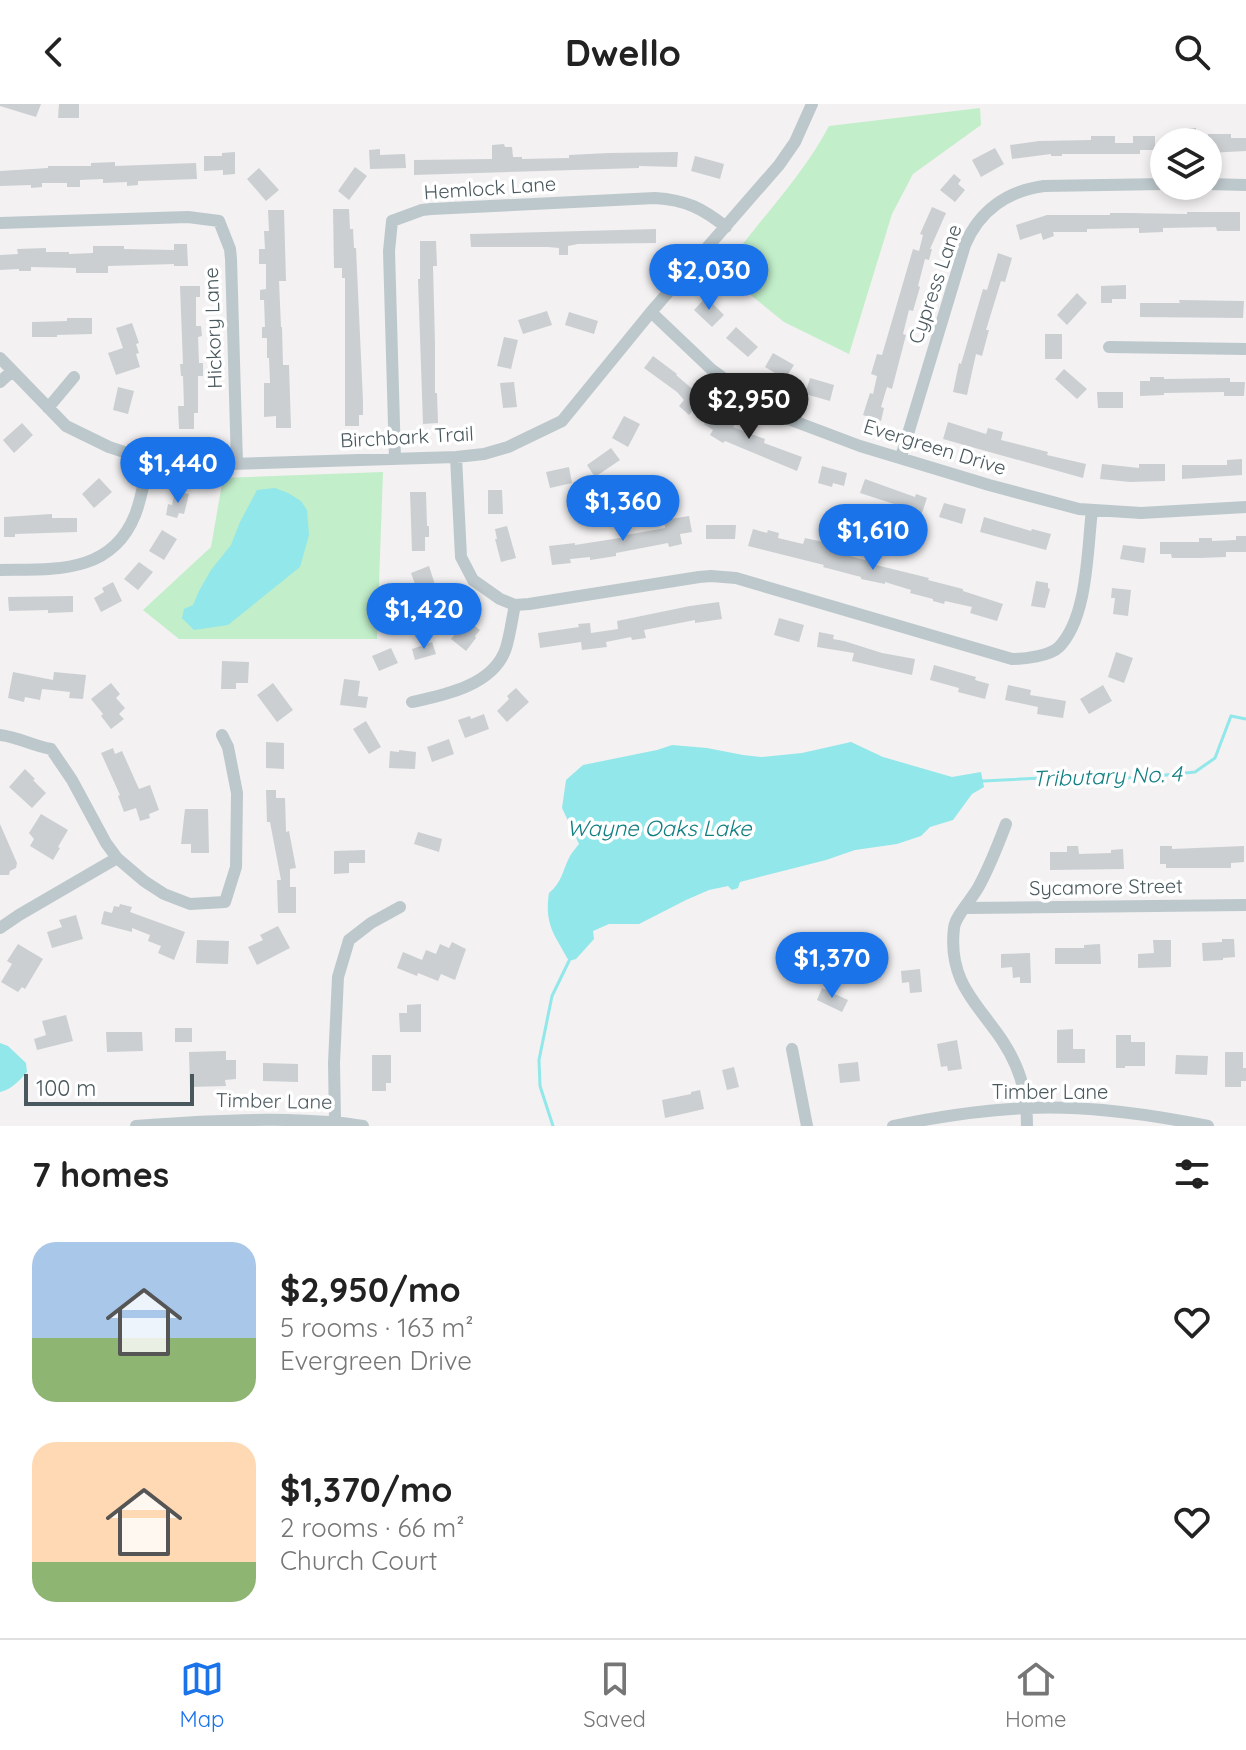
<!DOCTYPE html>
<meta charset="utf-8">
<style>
:root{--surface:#fff;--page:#f6f6f6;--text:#222;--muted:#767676;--line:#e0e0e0;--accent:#1a73e8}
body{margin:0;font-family:Quicksand,sans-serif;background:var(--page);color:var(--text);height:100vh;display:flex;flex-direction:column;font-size:30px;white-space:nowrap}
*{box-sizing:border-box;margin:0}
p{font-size:26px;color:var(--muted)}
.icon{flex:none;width:44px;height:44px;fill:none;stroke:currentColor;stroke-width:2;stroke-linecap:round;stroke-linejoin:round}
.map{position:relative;height:1022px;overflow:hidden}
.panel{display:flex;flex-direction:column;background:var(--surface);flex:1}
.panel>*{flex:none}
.controls{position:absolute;left:1150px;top:24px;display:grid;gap:16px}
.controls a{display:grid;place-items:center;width:72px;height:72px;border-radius:50%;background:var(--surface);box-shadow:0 4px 12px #0003;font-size:40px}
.scale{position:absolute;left:24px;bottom:20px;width:170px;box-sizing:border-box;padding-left:8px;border:4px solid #49585d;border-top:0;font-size:22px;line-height:28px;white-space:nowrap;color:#49585d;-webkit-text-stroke:6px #fff;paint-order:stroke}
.price{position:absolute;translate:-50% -68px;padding:0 18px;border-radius:28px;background:var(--accent);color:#fff;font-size:26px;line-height:52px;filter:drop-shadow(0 2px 4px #0008)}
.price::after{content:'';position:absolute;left:50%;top:48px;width:24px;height:18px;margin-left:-12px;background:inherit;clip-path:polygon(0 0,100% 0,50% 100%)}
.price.current{background:#222;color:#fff}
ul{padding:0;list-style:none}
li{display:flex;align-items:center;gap:24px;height:200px;padding:0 32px}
li span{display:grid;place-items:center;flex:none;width:224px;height:160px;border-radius:24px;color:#555}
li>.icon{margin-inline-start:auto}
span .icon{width:96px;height:96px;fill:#fffc;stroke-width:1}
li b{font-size:34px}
h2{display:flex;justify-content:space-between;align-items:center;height:96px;padding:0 32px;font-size:34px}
header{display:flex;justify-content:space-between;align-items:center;height:104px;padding:0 32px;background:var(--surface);font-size:36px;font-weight:700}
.dock{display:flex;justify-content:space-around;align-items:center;height:112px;border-top:2px solid var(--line);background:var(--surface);font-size:22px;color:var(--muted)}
.dock a{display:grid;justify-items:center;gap:4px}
.dock .current{color:var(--accent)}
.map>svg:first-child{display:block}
.green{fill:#c2eeca}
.water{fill:#91e7e9}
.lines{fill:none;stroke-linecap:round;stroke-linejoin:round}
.stream{stroke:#91e7e9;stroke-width:3}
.building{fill:#cbcfd2}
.minor{stroke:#bdc8cc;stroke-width:12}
.labels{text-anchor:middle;stroke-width:7;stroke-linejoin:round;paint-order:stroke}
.street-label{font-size:20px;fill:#49585d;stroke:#fff}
.water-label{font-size:22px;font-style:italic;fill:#127f82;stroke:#fff}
</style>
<header><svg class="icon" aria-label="back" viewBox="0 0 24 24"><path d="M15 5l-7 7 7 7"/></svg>Dwello<svg class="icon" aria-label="search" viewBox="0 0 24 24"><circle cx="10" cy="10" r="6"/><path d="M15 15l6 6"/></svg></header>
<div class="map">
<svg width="1246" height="1022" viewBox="0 0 1246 1022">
<rect width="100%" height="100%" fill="#f3f1f1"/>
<path class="green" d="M980,4L981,21L913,70L892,110L849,250L784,218L722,168C756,119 802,74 829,22Z
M383,368L377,535H179L143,506L211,443L223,374Z"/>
<path class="water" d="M275,384L288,389L301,397L307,406L309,431L300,463L228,521L194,526L182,514L184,505L193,501L199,487L211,466L231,441L240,418L257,386Z
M851,638L883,653L952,673L981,668L984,683L972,690L953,716L930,723L921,732L897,740L855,746L826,756L740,778L738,784L732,786L728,782L709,786L686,796L639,820H609L593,827L594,835L576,855L569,857C555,831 544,821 549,789C562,779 563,765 570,752C573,747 576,744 579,740L562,704L566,676L583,661L657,646L672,641L707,644L743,651L761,653L802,649Z
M0,939L8,942L26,959L27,968C19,977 12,985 0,988Z"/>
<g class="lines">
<path class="stream" d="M983,677L1081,672L1137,674L1195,668L1215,654L1231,612L1246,615
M553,1022L540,982L539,956L552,892L569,857"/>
</g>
<path class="building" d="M0,0H41L36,13L0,2Z
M59,0H79V14H58Z
M1186,24H1196V38H1186Z
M1208,30H1231V34H1246V47L1208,49Z
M1091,32H1115V39H1133V32H1155V46H1140V50H1062V52H1051V50L1012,55L1010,41L1039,37L1091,36Z
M504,40L505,43H512L513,53H522V55L569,54V51L608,49L678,48L677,63L639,62V64L414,71V56L492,55V41Z
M995,44L1004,60L981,73L972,56Z
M380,45V51L405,50L406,64L370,65L369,46Z
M235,48V70L223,71V66L204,67V52H222V49Z
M695,52L724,60L720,75L691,67Z
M115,58V62L196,59L197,75L138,77V81L127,82V78L103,79V75L80,76V83H67V79H42V83L31,84V81L0,82V67L48,64V62H91V59Z
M355,63L367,72L349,96L338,87Z
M259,64L279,86L266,97L247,75Z
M954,70L961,76L958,80L965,86L955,98L940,86Z
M932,103L946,109L930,145H932L929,156L925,155L918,182L920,183L913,207L909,206L903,230L906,231L892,285L887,283L881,303L884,304L881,317L863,311L870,289L873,290L877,272L871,270L877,250L882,251L913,145L919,147L923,131L920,130Z
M333,105H349L350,125H353L354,144H356L363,297V311H359V322H345V174H342V164H334Z
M268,106H284L286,177H279L281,223H282L283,261H289L291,324H276V312L264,313V279H270L269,254H267V234H262V223H265L264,196H260V186L266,185V160H259V145H265L264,127H269Z
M1187,108H1240V127H1217L1216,123L1163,124V128L1139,129V124L1087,125V128H1053L1054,132L1043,136L1041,129L1020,136L1016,121L1047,111H1110V109H1129L1187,110Z
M656,125V139L578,140L568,142V151H559V144L548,143H471L470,130Z
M420,137H436L437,162H433L435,240V289H437L438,319L423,320L418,175H420Z
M174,140H187L188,162H174V160L108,162V169H76V164L31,163V167H19V165L0,166V151L18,150L17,145L46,144V148H69V150L93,149V142H124V145L174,146Z
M998,149L1012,154L1005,178L1001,177L986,226H989L982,252L976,250L967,291L953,288L959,259L961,260L983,185L987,186Z
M1126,181V195H1112V199H1101V182Z
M180,182H200V193H196V222H201L202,232L198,233L199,259H203V272H198V309H194V325H179L178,302H184L183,272H181L180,260H183Z
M1077,189L1087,199L1067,221L1057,211Z
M706,193L724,211L712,223L694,206Z
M1179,196L1244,197L1243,214L1140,213V199H1180Z
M547,207L552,221L523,230L518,216Z
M569,208L598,217L594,230L565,221Z
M67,214H92V230L57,231V233H32V218L67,217Z
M132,219L139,239L136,240L139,249L136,250L140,263L116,271L108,249L123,244L116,224Z
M736,223L758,243L748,253L726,234Z
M1045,230H1062V255H1045Z
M504,233L518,236L511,265L497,262Z
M773,249L794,261L785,275L765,263Z
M653,252L677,270L676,271L703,294L689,311L679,302L684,296L677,288L644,264Z
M1064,265L1087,285L1077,295L1055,275Z
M1150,273H1164V275L1230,274V278H1245L1244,292H1224V288L1164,289V291L1140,292V277H1150Z
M810,274L834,281L830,297L805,290Z
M514,278L517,303L503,304L500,279Z
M118,283L134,287L128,310L113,306Z
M1097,288H1123V304H1098Z
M714,305L736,319L733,323L765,335L764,339L802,353L797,367L725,337L723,339L710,331L713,326L704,320Z
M624,312L640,320L628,343L612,334Z
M948,318L986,330L988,324L1003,328L1001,336L1048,348L1047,351L1086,360L1083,374L943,335Z
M22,319L33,331L14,349L3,336Z
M611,344L620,356L595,373L587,361Z
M1242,355V371L1182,375V361H1227V356Z
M1102,360L1139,364V360H1165V377L1130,378L1100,375Z
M822,362L847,369L844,382L833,379L832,383L818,379Z
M569,363L572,379L550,384L546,368Z
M99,374L112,388L94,404L82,390Z
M865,375L915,393L916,390L927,394L921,412L896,403L897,401L860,389Z
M488,386H502L503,410H488Z
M175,387L189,390L184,410L179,409L177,414L166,411L168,400L172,401Z
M410,388H426L427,422H429V433H425V447H412Z
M944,399L966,405L962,420L939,413Z
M52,410V414H77V428L15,430V433H4V413Z
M689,412L692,428L680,430L682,440L669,443L668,439L616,449V452L590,456V453L570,455L571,459L552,461L549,442L575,439V441L626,433V431L665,424L664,416Z
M984,413L1031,427L1032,425L1051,430L1046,446L980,428Z
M706,421H736L735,435H706Z
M507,422L516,454L501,458L495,435H497L495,425Z
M753,425L767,429L768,426L779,429L778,434L803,440L805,434L841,442L839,449L865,456L866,451L878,454L876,461L929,474L928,476L963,485V487L1003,500L997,517L970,509L972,503L945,497L944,500L933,497V495L910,489L911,486L885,478V480L861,475V473L823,463L824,461L748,442Z
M162,426L177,435L164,456L149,447Z
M1236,432H1246V448H1226V453L1200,454H1172L1171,450H1160V438H1199V434H1212V437L1236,436Z
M1123,441L1146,444L1144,459L1120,455Z
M139,458L153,468L138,486L124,475Z
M429,462L437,487L420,494L411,469Z
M1036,477L1048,479V484L1050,485L1045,504L1031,502Z
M113,478L122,497L101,508L94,494L104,488L102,484Z
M1112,484L1131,486L1128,512L1113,510L1115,494H1111Z
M73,492V508L48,509V506L9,507L8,493Z
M719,498L722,515L695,519V516L644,526L646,534L632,536L631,533L606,538L607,543L582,546L581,538L540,544L538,529L579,523L578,520L590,519L591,529L618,525L617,517L690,502Z
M779,514L804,521L799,538L774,531Z
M467,516L480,526L475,532L476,534L466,547L451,535Z
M819,528L834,531L833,535L844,537L882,549L915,555L912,571L852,557L854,549L817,543Z
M432,538L436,550L415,556L412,545Z
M391,544L398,559L379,567L372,552Z
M1116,548L1133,554L1124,579L1108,573Z
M222,557L249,558L248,579H236V585H221Z
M934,561L976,573L975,576L989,580L985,595L958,588L959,584L930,576Z
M13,568L53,576L54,568L86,571L83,595L69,594L70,588L42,585L40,596L25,593L24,598L8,594Z
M344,575L360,577L358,592L368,593L366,604L340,601Z
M111,579L120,590L116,594L125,604L119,610L124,615L111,625L101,612L103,610L91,595Z
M273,579L293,606L277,618L257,591Z
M1008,581L1031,586L1030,591L1066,597L1063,614L1037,610L1038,603L1005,596Z
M1103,581L1112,597L1089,610L1080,595Z
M516,584L529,598L507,618L497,607L509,595L507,592Z
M484,610L489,625L465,634L458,616L470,612L471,615Z
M366,617L381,643L369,650L353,625Z
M449,635L454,650L432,658L427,643Z
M266,638L284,639V665L266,664Z
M113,644L115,650L122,647L139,685L150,681L159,706L149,710L150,714L140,717L136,704L124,708L118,692L120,691L101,649Z
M399,646L416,648L415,665L389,664L390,647L399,648Z
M25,665L35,675L33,676L46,689L32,704L9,683Z
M266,686H276V694H285L286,728L289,727L296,764L290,765V783H296V809H278L277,776H281L270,718H267Z
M185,705H208L209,749H191V740H181Z
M41,710L68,726L58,743L60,744L53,756L30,742L34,735L29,729Z
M0,720L17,759L16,764L10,767L9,771H0Z
M418,728L442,735L439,748L414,740Z
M1067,742H1078L1079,750L1111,749V746L1123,745L1124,765L1050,766V748H1067Z
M1160,742H1172V745L1244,742V758L1231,759V764H1166V760H1160Z
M365,746V759H349V769L334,770V747Z
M120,800L132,803L130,808L185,828L174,856L158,849L161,842L148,837L150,831L132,824V828L101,820L104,807L112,809L114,802L119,803Z
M76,811L83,835L52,844L47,828L62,823L59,816Z
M278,822L290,844L257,861L248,843L263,836L260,831Z
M1222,835H1234L1235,853L1223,854V856L1203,857L1202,839L1222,838Z
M197,836L229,837L228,860L196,859Z
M1153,836H1171V863L1138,864V850L1154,849Z
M452,838L466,845L455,876L441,870L438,877L418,869L417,872L397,864L403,848L422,856L426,846L436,850L440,840L449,844Z
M18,840L43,855L25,885L22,883L18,888L1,878L12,860L7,857Z
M1100,840L1101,860H1055V844H1084V841Z
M1030,849L1031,879H1020V873L1013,874L1012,863L1001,864V850Z
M920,865L922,888L910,889L909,878L902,879L901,867Z
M822,884L848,896L842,908L817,896Z
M421,900V928H400L399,909H407V901Z
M66,911L73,937L37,946L34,935L46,931L42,917Z
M175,924H192V938H175Z
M1073,925V945H1085V959H1057V926Z
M106,928H142L143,947L107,948Z
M1116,931H1131V938H1145V962H1125V964H1116Z
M957,936L962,965L948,967L947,962L941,963L937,940Z
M226,947V956H236V975L225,976L226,982L190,983L189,948Z
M1225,948H1243V964H1246V977H1241V983H1225Z
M372,951H391V979H386V987H372Z
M1176,951L1208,952L1207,971L1175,970Z
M858,958L860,977L840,979L838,960Z
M263,959L298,960V978L263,977Z
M734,963L739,983L727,986L722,966Z
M700,986L704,1005L665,1014L662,996L691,990V988Z"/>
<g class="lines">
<path class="minor" d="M1208,80L1246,81
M0,119L188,113L219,117L230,145L231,155L237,360
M651,208L711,265L753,296L775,310L860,342L989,381L1079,405L1141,409L1246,403
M1109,243L1246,245
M0,254L66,322L109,343L149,356L196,361L456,353L484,350L508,343L562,317L651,208L779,61L795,38L812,0
M0,278L12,267
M48,304L74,273
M456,353L461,453L473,476L500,495L515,501L529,500L699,473L711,472L736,474L1012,555C1024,555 1050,552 1059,543C1088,513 1087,447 1092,406
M901,353L965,141C979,107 1007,87 1044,82L1164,80
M395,355L389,147L392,117L422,106L431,105L655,94C686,96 702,104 726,123
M0,466C53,465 111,471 135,411C142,394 144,374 149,356
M412,598C445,591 494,581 506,544C510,531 512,515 515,501
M0,631C18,633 33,642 51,645L72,676L106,739L117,754L144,777L164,790L190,800L225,798L236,763L237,689L228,643L222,631
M1006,720C998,741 990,762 979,782C973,794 955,812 954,824C946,890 994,909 1016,962C1024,980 1027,1002 1027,1022
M966,804L1246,801
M0,824L19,811L117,754
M792,945L807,1022
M335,1017L334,959L338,873L349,836L371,819L400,803
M136,1022C187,1018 237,1015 288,1016C313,1017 337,1017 363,1022
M893,1022C936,1013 981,1006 1026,1004C1087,1001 1149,1010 1208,1022"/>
</g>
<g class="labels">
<g class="street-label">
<text transform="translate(490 84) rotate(-4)" y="7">Hemlock Lane</text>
<text transform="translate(935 180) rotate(-71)" y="7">Cypress Lane</text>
<text transform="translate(213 224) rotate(-92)" y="7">Hickory Lane</text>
<text transform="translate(407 333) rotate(-3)" y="7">Birchbark Trail</text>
<text transform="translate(935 343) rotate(17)" y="7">Evergreen Drive</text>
<text transform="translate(1106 783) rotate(-1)" y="7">Sycamore Street</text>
<text x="1050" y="995">Timber Lane</text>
<text transform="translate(274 997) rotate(1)" y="7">Timber Lane</text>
</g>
<g class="water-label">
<text transform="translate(1107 672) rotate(-2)" y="8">Tributary No. 4</text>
<text x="659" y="732">Wayne Oaks Lake</text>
</g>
</g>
</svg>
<div class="controls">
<a><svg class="icon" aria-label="layers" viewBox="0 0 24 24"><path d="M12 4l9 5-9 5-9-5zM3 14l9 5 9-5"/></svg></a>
</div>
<div class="scale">100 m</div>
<b class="price" style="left:709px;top:208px">$2,030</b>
<b class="price current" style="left:749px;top:337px">$2,950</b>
<b class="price" style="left:178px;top:401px">$1,440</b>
<b class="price" style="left:623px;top:439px">$1,360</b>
<b class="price" style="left:873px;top:468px">$1,610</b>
<b class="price" style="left:424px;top:547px">$1,420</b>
<b class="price" style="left:832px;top:896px">$1,370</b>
</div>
<section class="panel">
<h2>7 homes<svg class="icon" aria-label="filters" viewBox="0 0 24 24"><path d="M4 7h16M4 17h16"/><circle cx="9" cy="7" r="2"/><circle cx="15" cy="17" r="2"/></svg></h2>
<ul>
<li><span style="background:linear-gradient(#a9c7e8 60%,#8fb573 0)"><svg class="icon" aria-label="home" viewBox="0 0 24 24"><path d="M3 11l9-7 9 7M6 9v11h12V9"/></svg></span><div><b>$2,950/mo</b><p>5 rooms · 163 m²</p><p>Evergreen Drive</p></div><svg class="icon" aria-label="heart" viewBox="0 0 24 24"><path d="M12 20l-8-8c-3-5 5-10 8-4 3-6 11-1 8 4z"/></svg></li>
<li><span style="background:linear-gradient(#ffd9b3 75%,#8fb573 0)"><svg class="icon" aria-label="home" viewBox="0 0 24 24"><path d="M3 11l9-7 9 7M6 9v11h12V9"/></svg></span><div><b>$1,370/mo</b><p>2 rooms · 66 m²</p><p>Church Court</p></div><svg class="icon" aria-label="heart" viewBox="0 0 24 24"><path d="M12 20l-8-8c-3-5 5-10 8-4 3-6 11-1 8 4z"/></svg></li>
</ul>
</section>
<nav class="dock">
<a class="current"><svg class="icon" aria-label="map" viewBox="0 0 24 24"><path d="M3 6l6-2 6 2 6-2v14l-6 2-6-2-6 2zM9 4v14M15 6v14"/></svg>Map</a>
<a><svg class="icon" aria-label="saved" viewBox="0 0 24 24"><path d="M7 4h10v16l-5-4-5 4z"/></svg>Saved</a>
<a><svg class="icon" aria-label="home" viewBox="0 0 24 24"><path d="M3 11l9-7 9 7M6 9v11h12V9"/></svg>Home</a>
</nav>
